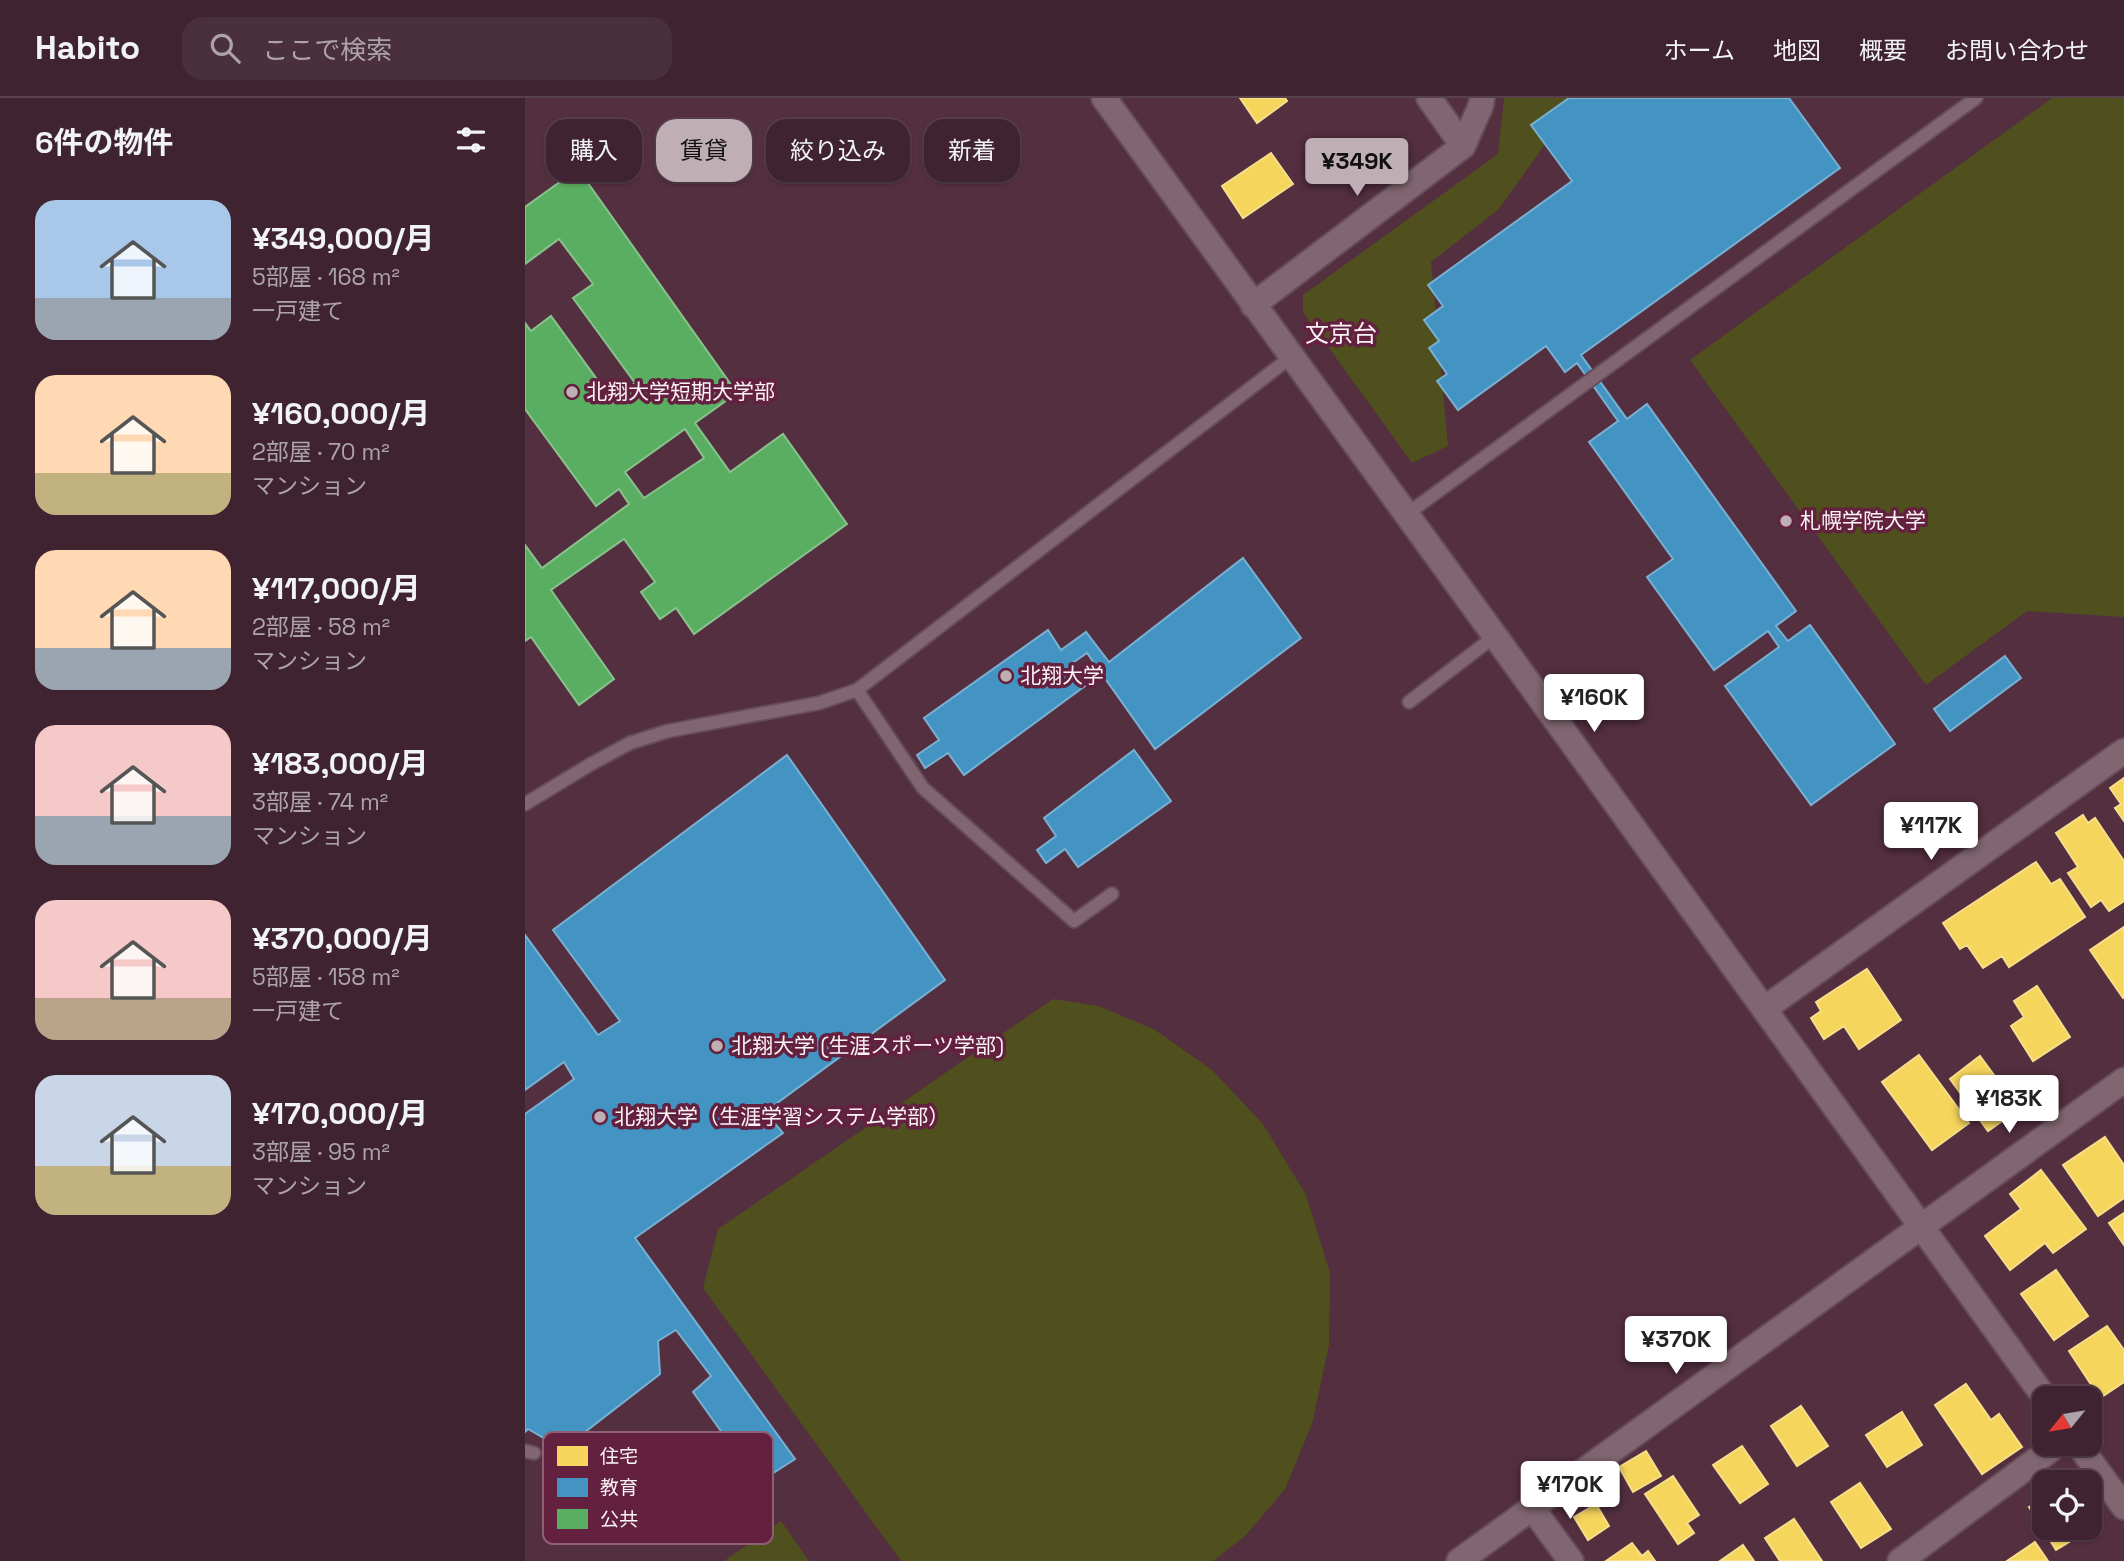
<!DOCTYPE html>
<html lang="ja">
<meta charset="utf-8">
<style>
:root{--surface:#3f2330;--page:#4a2f3c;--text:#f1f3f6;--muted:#ada4ab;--line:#58404c;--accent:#c0aeb5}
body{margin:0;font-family:"Space Grotesk","Noto Sans JP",sans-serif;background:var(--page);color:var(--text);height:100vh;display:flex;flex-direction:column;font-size:26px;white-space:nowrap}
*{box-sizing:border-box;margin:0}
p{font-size:23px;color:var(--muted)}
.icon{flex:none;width:38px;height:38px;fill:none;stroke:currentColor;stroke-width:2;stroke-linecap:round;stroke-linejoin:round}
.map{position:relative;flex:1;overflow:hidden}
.details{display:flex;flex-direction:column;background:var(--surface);width:525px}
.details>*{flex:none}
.top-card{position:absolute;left:21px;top:21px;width:665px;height:63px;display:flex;gap:14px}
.needle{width:46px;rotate:240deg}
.buttons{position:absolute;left:1507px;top:1288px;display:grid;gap:14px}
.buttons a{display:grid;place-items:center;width:70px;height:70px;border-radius:14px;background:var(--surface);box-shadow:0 2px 5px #0004,0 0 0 2px var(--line);font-size:35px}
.price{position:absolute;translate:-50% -60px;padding:0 16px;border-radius:7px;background:#fff;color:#222;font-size:23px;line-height:46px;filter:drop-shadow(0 2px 4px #0008)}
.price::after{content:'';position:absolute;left:50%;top:42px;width:21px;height:16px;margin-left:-10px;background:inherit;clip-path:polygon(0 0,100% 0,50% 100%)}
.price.current{background:var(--accent);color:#111}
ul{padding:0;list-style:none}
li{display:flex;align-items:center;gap:21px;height:175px;padding:0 35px}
li span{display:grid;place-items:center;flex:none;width:196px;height:140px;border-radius:21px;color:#555}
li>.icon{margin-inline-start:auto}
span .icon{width:84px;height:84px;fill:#fffc;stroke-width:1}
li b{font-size:30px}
h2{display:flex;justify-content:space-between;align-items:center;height:84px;padding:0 35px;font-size:30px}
.pill{padding:0 24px;border-radius:21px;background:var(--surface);box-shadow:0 2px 5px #0004,0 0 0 2px var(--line);font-size:24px;line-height:63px}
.pill.current{background:var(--accent);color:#111}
header{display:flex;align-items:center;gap:42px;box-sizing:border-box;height:98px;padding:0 35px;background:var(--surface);border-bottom:2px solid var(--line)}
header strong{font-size:33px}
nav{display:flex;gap:38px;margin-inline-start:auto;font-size:24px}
.search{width:490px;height:63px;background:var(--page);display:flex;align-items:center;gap:18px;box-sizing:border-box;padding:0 24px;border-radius:21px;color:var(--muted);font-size:26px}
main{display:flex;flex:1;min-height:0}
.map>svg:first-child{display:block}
.green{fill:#4f501d}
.homes{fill:#f6d55c;stroke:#f7de8a;stroke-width:2}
.schools{fill:#4393c3;stroke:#7ab0d2;stroke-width:2}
.public{fill:#5aae61;stroke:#8ac28d;stroke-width:2;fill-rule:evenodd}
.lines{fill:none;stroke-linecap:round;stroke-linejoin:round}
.lane-casing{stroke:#654c58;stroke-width:16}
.street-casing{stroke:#654c58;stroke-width:28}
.lane{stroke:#816671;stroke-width:12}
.street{stroke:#816671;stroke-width:24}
.poi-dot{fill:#c0aeb5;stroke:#63203f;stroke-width:2.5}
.labels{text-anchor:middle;stroke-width:7;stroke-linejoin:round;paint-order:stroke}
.poi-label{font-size:21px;fill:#faf2f4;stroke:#63203f;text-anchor:start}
.quarter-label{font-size:24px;fill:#faf2f4;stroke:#63203f}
.key{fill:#63203f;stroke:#905f75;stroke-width:2}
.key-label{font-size:19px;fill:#faf2f4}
</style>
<header>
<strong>Habito</strong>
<div class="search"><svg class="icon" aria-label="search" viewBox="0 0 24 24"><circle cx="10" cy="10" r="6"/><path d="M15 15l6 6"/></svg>ここで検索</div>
<nav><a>ホーム</a><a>地図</a><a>概要</a><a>お問い合わせ</a></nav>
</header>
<main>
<section class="details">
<h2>6件の物件<svg class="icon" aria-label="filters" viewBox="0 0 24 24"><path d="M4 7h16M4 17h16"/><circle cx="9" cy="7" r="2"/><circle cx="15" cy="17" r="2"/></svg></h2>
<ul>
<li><span style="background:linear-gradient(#a9c7e8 70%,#9aa5b1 0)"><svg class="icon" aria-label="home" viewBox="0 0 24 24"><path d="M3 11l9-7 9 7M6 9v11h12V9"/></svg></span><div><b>¥349,000/月</b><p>5部屋 · 168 m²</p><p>一戸建て</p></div></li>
<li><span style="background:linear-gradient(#ffd9b3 70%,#c2b280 0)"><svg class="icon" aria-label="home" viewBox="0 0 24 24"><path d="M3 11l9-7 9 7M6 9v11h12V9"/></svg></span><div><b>¥160,000/月</b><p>2部屋 · 70 m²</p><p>マンション</p></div></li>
<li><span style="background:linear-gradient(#ffd9b3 70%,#9aa5b1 0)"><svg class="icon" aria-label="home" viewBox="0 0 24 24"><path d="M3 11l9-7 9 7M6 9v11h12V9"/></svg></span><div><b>¥117,000/月</b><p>2部屋 · 58 m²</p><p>マンション</p></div></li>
<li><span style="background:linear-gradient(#f6c9c9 65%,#9aa5b1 0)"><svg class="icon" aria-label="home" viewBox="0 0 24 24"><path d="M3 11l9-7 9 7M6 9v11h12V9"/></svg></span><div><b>¥183,000/月</b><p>3部屋 · 74 m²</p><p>マンション</p></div></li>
<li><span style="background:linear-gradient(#f6c9c9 70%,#b9a48a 0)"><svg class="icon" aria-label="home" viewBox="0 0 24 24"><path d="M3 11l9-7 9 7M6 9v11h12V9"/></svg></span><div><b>¥370,000/月</b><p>5部屋 · 158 m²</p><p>一戸建て</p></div></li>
<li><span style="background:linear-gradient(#c9d6e8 65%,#c2b280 0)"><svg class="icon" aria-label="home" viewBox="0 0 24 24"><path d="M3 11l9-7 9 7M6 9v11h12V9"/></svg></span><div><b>¥170,000/月</b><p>3部屋 · 95 m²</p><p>マンション</p></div></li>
</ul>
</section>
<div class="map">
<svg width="1599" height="1463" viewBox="0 0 1599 1463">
<rect width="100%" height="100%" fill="#542f40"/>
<path class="green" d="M979,0H1053L974,111L906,164L923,348L887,365L778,214V197L973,56Z
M1527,0H1599V519L1502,513L1401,587L1165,262Z
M528,901L574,908L630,932L687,972L738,1026L781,1097L805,1175L804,1247L787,1326L760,1391L720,1438L688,1463H376L178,1190L193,1131Z
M256,1423L284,1463H199Z"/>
<path class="homes" d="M715,0H760L762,3L732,25Z
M746,55L768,86L718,120L697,88Z
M1599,680V723L1590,710L1596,706L1585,690Z
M1558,717L1563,725L1570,720L1599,763V803L1584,813L1576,802L1566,809L1543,775L1553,769L1531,735Z
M1511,764L1526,786L1535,781L1560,819L1484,869L1477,858L1458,870L1442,847L1435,851L1418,825Z
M1599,829V899L1598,900L1565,852Z
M1342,871L1376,922L1334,951L1319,928L1299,941L1286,920L1296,913L1291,904Z
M1512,888L1545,939L1508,963L1486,928L1499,919L1489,903Z
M1394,957L1444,1025L1407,1052L1357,984Z
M1455,958L1494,1011L1463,1033L1425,981Z
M1580,1039L1599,1067V1100L1573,1118L1538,1067Z
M1516,1072L1561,1131L1528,1155L1520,1145L1485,1172L1460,1138L1496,1111L1485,1096Z
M1599,1115V1147L1584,1125Z
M1531,1172L1563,1218L1529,1242L1496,1196Z
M1582,1228L1599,1252V1284L1575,1300L1544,1253Z
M1441,1286L1466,1322L1474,1316L1497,1349L1457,1376L1410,1307Z
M1276,1308L1303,1348L1272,1368L1246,1328Z
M1377,1314L1397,1347L1362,1369L1341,1337Z
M1217,1348L1243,1386L1215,1405L1188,1367Z
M1121,1353L1136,1378L1108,1394L1094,1369Z
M1148,1378L1174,1417L1162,1425L1169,1435L1153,1446L1120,1396Z
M1335,1385L1366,1431L1336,1450L1306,1404Z
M1519,1400V1430H1559L1562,1433L1531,1452L1504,1409Z
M1071,1406L1084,1428L1063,1442L1049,1419Z
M1269,1421L1297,1463H1255L1240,1440Z
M1510,1444L1523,1463H1482Z
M1107,1445L1117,1458L1123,1453L1130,1463H1081Z
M1218,1447L1229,1463H1195Z"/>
<path class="schools" d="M1044,0H1264L1315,70L1056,257L1102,321L1122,306L1271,513L1251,528L1263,543L1285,527L1370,646L1286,707L1200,588L1254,549L1243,533L1189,572L1122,479L1148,461L1064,344L1093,323L1052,265L1040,274L1021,248L933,312L912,283L922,276L904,250L914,243L899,222L918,208L903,187L1047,83L1006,27Z
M718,460L776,540L630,651L562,555L546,566L560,588L439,677L423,655L400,670L392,657L414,642L399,620L523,532L536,552L561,534L584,564Z
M1480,558L1496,580L1425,633L1409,611Z
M609,652L646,703L553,769L540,751L521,765L512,752L531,738L519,720Z
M262,657L420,882L240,1014L258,1035L110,1140L270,1361L233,1385L168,1294L186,1278L151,1232L133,1243L135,1276L38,1351L3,1331L0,1334V1016L49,981L39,964L0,992V837L73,937L95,923L28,832Z"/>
<path class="public" d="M53,71L212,295L170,325L205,374L258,336L322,426L169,536L151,510L135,521L116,494L130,484L99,441L26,492L89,581L54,607L6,539L0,543V447L17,470L104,406L94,391L71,408L0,311V225L6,233L26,218L87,302L110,285L48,200L68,186L34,141L0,166V109ZM160,331L179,360L119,400L100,374Z"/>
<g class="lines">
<g class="lane-casing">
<path id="lane" d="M882,416L1451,0
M332,592L398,690L549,823L587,796
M884,604L970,538
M0,706L66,666L105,645L143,633L294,605L332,592L766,259
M0,1353L9,1355"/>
</g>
<g class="street-casing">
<path id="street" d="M579,0L970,538L1520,1300
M904,0L938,48
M728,207L938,48L956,7L957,0
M1239,911L1599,653
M1553,1346L1599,1409
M1007,1410L1046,1463
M934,1463L1599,982
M1375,1463L1533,1346"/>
</g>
<use href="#lane" class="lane"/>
<use href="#street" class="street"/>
</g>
<g class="poi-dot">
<circle cx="47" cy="294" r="7"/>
<circle cx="1261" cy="423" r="7"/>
<circle cx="481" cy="578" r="7"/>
<circle cx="192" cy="948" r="7"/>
<circle cx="75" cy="1019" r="7"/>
</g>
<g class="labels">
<g class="poi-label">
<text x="61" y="301">北翔大学短期大学部</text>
<text x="1275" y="430">札幌学院大学</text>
<text x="495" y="585">北翔大学</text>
<text x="206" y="955">北翔大学 (生涯スポーツ学部)</text>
<text x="89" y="1026">北翔大学（生涯学習システム学部）</text>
</g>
<g class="quarter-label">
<text x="816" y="244">文京台</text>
</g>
</g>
<rect x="18" y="1334" width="230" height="112" rx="10" class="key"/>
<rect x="32" y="1348" width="31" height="20" fill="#f6d55c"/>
<rect x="32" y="1380" width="31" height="19" fill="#4393c3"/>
<rect x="32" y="1411" width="31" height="20" fill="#5aae61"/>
<g class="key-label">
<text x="75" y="1365">住宅</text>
<text x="75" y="1396">教育</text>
<text x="75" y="1428">公共</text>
</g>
</svg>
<div class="buttons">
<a><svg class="needle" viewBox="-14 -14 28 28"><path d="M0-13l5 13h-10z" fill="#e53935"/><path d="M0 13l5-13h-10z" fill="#ada4ab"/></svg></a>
<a><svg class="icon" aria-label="locate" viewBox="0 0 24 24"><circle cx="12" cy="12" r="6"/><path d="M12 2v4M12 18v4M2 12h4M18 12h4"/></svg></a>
</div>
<b class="price current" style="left:832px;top:100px">¥349K</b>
<b class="price" style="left:1069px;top:636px">¥160K</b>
<b class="price" style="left:1406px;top:764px">¥117K</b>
<b class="price" style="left:1484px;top:1037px">¥183K</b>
<b class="price" style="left:1151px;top:1278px">¥370K</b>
<b class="price" style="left:1045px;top:1423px">¥170K</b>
<div class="top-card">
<a class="pill">購入</a>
<a class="pill current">賃貸</a>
<a class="pill">絞り込み</a>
<a class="pill">新着</a>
</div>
</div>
</main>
